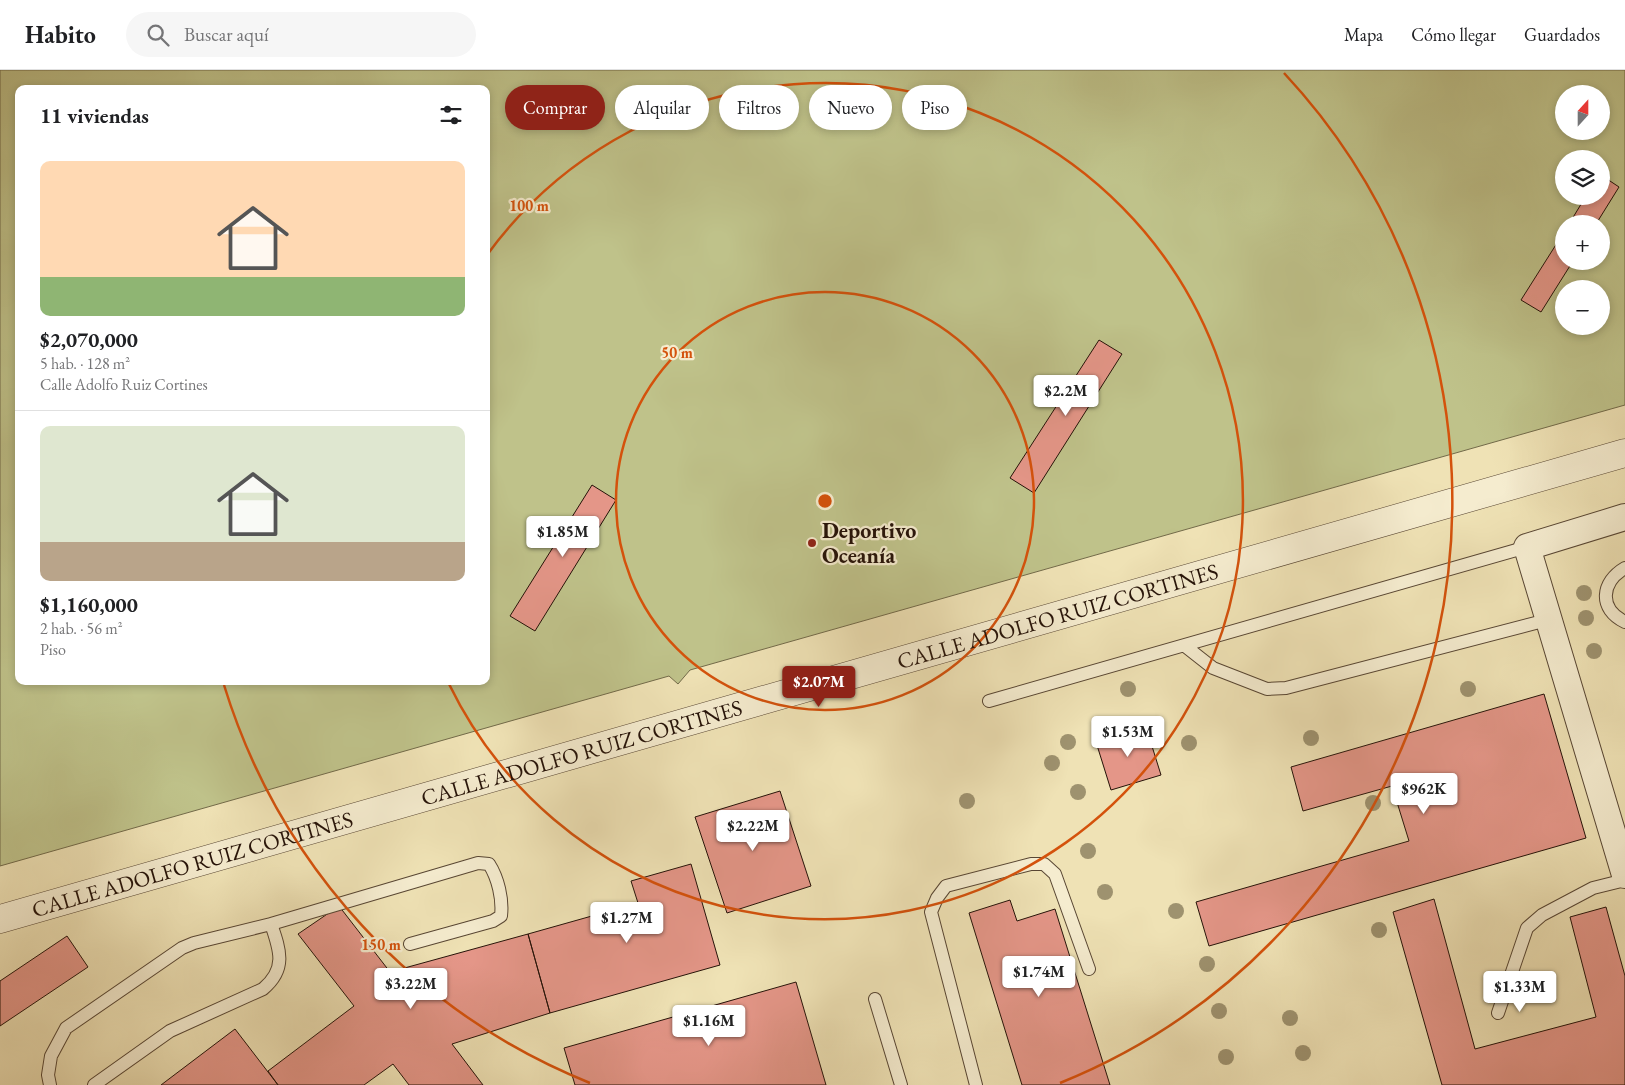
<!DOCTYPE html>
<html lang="es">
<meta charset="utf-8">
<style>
:root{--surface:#fff;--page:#f6f6f6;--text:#202124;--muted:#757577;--line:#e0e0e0;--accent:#8f2418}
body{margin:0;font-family:"EB Garamond",serif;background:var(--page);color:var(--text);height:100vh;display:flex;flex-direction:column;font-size:19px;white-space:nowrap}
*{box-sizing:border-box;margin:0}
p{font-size:16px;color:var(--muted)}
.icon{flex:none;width:28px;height:28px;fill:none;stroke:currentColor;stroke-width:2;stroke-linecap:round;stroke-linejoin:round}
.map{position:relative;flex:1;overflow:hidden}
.drawer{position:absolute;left:15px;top:15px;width:475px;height:600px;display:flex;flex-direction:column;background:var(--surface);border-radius:10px;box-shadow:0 2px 8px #0003}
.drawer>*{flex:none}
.banner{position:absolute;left:505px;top:15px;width:475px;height:45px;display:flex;gap:10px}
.needle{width:32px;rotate:21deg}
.controls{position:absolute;left:1555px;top:15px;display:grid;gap:10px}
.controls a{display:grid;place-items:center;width:55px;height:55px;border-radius:50%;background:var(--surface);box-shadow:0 2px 8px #0003;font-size:25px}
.price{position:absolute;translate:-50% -42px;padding:0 11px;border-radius:5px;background:#fff;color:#222;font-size:16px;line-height:32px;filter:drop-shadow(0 1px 2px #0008)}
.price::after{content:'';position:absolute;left:50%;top:30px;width:15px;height:11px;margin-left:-8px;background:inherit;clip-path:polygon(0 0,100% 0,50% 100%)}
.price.current{background:var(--accent);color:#fff}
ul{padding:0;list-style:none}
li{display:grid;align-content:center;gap:10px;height:265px;padding:0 25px}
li+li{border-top:1px solid var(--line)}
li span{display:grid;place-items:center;height:155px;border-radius:10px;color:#555}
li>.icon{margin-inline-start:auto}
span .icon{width:90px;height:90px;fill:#fffc;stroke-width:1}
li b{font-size:21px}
h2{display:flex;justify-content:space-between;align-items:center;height:60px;padding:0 25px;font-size:21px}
.chip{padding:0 18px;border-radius:22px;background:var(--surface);box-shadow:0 2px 8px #0003;font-size:18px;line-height:45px}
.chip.current{background:var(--accent);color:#fff}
header{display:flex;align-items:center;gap:30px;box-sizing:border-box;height:70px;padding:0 25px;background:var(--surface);border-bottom:1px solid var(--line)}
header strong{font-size:24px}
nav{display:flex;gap:28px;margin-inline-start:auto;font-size:18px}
.search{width:350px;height:45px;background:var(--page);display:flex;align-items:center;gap:12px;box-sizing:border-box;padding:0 18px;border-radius:28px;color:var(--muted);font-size:19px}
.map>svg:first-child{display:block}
.green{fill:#bfc28a;stroke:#726a49;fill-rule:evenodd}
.building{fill:#e49688;stroke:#251208}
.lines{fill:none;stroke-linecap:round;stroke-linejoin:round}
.service-casing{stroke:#584633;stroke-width:14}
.minor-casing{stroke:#584633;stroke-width:28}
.tertiary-casing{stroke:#584633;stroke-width:29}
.service{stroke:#f5eccf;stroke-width:12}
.minor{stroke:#f5eccf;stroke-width:26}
.tertiary{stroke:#f5eccf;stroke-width:28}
.tree{fill:#9e926f}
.ring{fill:none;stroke:#d4520c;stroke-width:2.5}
.poi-dot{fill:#8f2418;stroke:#f5eccf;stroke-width:2}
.labels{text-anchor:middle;stroke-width:4.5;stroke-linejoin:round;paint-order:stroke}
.poi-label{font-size:22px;font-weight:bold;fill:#251208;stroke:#f5eccf;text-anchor:start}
.street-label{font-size:22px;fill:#251208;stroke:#f5eccf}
.centre{fill:#d4520c;stroke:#f5eccf;stroke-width:2.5}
.ring-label{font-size:15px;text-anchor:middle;font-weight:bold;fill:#d4520c;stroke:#f5eccf;stroke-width:4.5;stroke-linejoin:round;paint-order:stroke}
</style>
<header>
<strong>Habito</strong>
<div class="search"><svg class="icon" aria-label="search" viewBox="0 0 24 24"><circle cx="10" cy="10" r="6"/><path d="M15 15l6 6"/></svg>Buscar aquí</div>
<nav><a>Mapa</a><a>Cómo llegar</a><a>Guardados</a></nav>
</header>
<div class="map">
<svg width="1625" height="1015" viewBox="0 0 1625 1015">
<rect width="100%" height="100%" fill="#efe2b5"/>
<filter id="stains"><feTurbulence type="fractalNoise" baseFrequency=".004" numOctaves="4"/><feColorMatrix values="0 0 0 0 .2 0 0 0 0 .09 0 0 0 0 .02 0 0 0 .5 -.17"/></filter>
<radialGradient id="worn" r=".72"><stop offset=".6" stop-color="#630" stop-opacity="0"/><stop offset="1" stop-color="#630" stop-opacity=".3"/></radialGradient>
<path class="green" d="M0,0H1625V335L690,600L678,614L669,606L0,796ZM19,19H486V611H19ZM1564,24H1601V61H1564ZM1564,89H1601V126H1564ZM1564,154H1601V191H1564ZM1564,219H1601V256H1564Z"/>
<path class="building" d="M1601,105L1619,117L1596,154H1569L1586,126H1601Z
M1564,162V191H1573L1541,242L1521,230Z
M1099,270L1122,284L1034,423L1010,408Z
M592,415L616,430L535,561L510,546Z
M1544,624L1586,768L1209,876L1196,832L1409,771L1392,716L1303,741L1291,697Z
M1146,657L1161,705L1111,720L1096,672Z
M780,721L811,816L727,843L695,747Z
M691,794L720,895L550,943L528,864L638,833L631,811Z
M1434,829L1475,979L1596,947L1570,847L1606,837L1625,906V1015H1442L1393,842Z
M1010,830L1017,851L1055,839L1110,1015H1022L969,843Z
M339,836L390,902L528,864L550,943L452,974L483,1015H409L393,994L364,1015H278L268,1001L354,936L298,864Z
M67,866L88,897L0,956V911Z
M796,912L826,1015H575L564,978Z
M235,959L278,1015H161Z"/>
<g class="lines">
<g class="service-casing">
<path id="service" d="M1625,498C1601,512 1598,539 1625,552
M1185,576L1213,598L1267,619L1286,618L1547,550
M989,631L1527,477
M271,854L478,793L489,794C498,808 503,829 501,846L493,851L410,874
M875,929L901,1015
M1498,943L1527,858L1542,845L1593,818L1625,810
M50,1015L48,1005L51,986L66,958L182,878L194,873L271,854C280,880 287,899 263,919L170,961L94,1015
M976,1015L931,842L937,828L946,816L1031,794H1044L1055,804L1089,899"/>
</g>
<g class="minor-casing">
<path id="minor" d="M1625,447L1527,477L1625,805"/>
</g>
<g class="tertiary-casing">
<g id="tertiary">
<path id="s1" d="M0,849L1625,383"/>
</g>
</g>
<use href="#service" class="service"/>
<use href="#minor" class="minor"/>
<use href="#tertiary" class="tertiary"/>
</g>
<g class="tree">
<circle cx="1584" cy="523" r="8"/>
<circle cx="1586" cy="548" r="8"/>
<circle cx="1594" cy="581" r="8"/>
<circle cx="1128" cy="619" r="8"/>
<circle cx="1468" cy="619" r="8"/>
<circle cx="1311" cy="668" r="8"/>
<circle cx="1068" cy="672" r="8"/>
<circle cx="1189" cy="673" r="8"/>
<circle cx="1052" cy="693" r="8"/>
<circle cx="1078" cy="722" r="8"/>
<circle cx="967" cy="731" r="8"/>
<circle cx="1373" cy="733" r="8"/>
<circle cx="1088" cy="781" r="8"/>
<circle cx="1105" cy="822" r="8"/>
<circle cx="1176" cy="841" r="8"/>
<circle cx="1379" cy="860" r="8"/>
<circle cx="1207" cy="894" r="8"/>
<circle cx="1219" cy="941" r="8"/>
<circle cx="1290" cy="948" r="8"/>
<circle cx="1303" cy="983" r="8"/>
<circle cx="1226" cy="987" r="8"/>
</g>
<g class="ring">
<circle cx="825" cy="431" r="209"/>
<path d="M487 185A418 418 0 1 1 449 614"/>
<path d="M590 1013A628 628 0 0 1 224 615M1284 3A628 628 0 0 1 1060 1013"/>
</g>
<circle class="poi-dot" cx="812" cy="473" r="5"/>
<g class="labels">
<g class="poi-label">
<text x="822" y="468">Deportivo<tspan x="822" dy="25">Oceanía</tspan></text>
</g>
<g class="street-label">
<text dy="8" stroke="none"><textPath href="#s1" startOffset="1100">CALLE ADOLFO RUIZ CORTINES</textPath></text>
<text dy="8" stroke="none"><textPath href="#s1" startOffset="605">CALLE ADOLFO RUIZ CORTINES</textPath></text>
<text dy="8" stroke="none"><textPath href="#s1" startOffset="200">CALLE ADOLFO RUIZ CORTINES</textPath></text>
</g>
</g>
<circle cx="825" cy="431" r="8" class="centre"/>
<g class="ring-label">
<text x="529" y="141">100 m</text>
<text x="677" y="288">50 m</text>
<text x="381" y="880">150 m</text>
</g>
<rect width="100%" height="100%" filter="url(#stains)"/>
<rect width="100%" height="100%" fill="url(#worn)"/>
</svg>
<div class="controls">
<a><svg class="needle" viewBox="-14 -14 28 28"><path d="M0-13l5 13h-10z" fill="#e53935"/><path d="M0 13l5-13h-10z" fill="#757577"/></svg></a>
<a><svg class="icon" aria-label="layers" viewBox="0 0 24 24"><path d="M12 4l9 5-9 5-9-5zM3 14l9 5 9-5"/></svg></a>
<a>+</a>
<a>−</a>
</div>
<b class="price" style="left:1066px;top:347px">$2.2M</b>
<b class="price" style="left:563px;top:488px">$1.85M</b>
<b class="price current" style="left:819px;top:638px">$2.07M</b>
<b class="price" style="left:1128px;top:688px">$1.53M</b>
<b class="price" style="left:1424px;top:745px">$962K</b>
<b class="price" style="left:753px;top:782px">$2.22M</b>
<b class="price" style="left:627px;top:874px">$1.27M</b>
<b class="price" style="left:1039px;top:928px">$1.74M</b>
<b class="price" style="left:411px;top:940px">$3.22M</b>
<b class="price" style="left:1520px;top:943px">$1.33M</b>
<b class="price" style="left:709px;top:977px">$1.16M</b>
<div class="banner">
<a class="chip current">Comprar</a>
<a class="chip">Alquilar</a>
<a class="chip">Filtros</a>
<a class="chip">Nuevo</a>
<a class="chip">Piso</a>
</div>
<section class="drawer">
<h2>11 viviendas<svg class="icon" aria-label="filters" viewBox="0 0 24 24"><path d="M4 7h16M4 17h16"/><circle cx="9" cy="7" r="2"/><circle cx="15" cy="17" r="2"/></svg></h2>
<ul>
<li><span style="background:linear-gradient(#ffd9b3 75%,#8fb573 0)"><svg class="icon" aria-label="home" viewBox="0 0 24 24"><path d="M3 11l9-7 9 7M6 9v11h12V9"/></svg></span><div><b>$2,070,000</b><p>5 hab. · 128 m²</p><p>Calle Adolfo Ruiz Cortines</p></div></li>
<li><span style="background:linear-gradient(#dfe7d0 75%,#b9a48a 0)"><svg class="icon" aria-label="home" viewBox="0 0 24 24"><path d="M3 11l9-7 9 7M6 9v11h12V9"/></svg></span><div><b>$1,160,000</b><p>2 hab. · 56 m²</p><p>Piso</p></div></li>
</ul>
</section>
</div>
